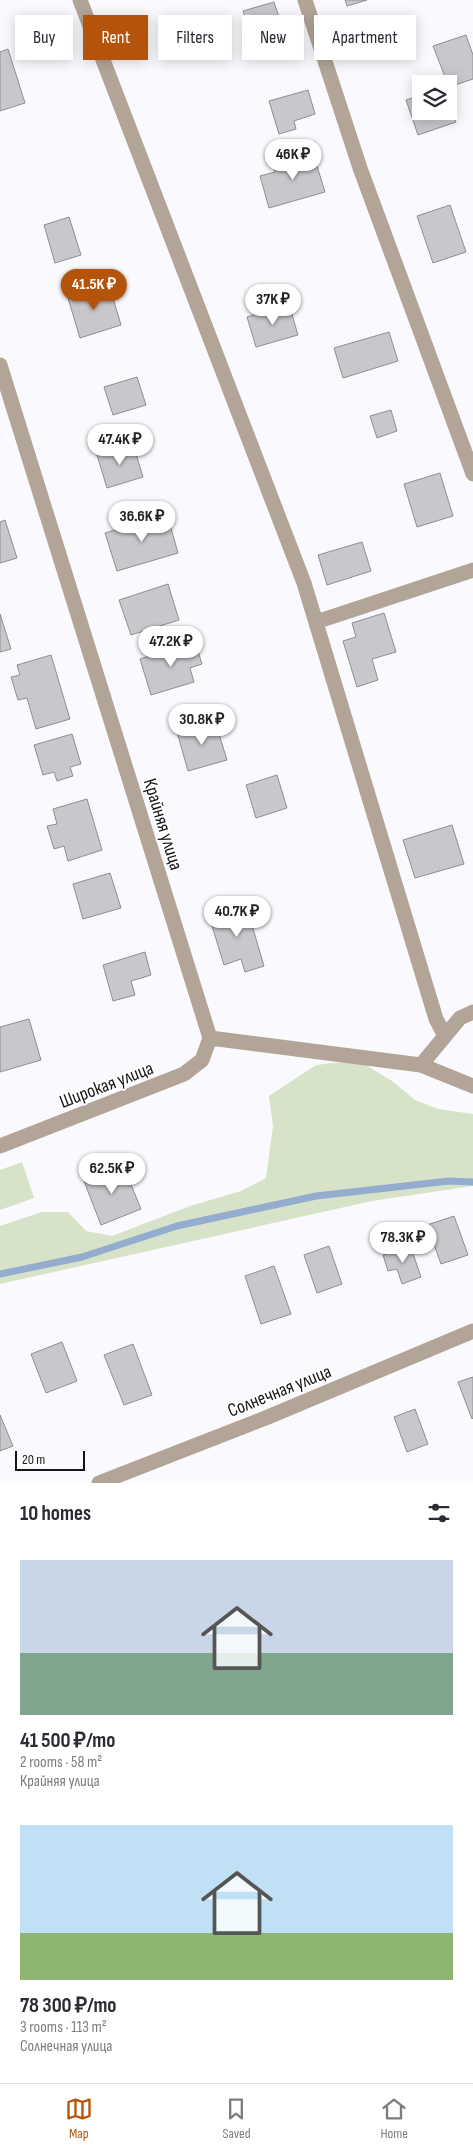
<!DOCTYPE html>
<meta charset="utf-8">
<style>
:root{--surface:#fff;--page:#f2f2f3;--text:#2b2b33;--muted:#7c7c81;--line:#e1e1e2;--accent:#b45309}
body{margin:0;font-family:"Sofia Sans Condensed",sans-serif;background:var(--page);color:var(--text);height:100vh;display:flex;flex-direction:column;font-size:19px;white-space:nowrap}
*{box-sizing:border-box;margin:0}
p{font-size:16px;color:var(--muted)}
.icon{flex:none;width:28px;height:28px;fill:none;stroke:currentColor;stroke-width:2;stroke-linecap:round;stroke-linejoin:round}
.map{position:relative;height:1483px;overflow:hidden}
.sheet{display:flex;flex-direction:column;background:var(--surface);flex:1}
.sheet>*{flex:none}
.hud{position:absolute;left:15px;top:15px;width:444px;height:45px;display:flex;gap:10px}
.fabs{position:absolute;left:412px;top:75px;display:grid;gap:10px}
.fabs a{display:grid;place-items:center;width:45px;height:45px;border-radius:0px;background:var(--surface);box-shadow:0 2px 12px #0003;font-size:25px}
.scale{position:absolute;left:15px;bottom:12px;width:70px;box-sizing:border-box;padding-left:5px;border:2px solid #161617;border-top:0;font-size:14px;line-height:18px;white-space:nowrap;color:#161617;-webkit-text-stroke:4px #fff;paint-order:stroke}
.price{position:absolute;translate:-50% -42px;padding:0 11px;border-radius:18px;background:#fff;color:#222;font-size:16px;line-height:32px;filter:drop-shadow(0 1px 2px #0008)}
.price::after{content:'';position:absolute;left:50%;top:30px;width:15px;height:11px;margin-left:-8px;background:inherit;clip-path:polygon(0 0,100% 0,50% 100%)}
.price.selected{background:var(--accent);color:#fff}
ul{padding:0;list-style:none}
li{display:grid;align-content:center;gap:10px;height:265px;padding:0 20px}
li span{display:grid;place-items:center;height:155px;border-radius:0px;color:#555}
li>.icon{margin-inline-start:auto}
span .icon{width:90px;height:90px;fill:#fffc;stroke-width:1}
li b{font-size:21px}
h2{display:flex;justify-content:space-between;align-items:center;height:60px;padding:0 20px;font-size:21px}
.chip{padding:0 18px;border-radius:0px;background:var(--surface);box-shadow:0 2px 12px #0003;font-size:18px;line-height:45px}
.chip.selected{background:var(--accent);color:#fff}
.tabs{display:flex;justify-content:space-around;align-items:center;height:70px;border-top:1px solid var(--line);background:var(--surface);font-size:14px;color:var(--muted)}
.tabs a{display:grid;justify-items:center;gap:2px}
.tabs .selected{color:var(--accent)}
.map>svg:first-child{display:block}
.green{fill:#d6e3c9}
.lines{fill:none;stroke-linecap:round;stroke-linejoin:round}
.stream{stroke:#94adce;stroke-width:7}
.building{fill:#c9c7cb;stroke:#8f8e91}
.street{stroke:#b2a597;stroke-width:15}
.labels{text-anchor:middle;stroke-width:4;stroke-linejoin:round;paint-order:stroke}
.street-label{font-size:19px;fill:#161617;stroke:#fff}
</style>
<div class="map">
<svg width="473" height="1483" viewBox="0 0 473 1483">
<rect width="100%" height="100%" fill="#fafafe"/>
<path class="green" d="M341,1062L366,1065L392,1081L415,1100L438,1109L473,1114V1186L372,1201L0,1284V1226L42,1212H68L86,1231L112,1236L190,1206L241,1191L266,1178L273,1126L269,1096L316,1065Z
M22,1162L34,1198L0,1210V1170Z"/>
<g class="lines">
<path class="stream" d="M0,1274L82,1257L177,1226L316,1196L449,1181L473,1182"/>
</g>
<path class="building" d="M345,0H367L347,6Z
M274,2L286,39L255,48L243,11Z
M466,35L473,55V79L449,87L433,46Z
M8,49L25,103L0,111V52Z
M308,90L315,114L294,121L296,129L279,134L269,101Z
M421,95V111H449V100L456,122L418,135L406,100Z
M313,153L325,192L269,208L260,176L275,172L273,166Z
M450,205L466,252L433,263L417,216Z
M69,217L81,255L55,263L44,225Z
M109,285L121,325L80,338L68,298Z
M289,304L298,335L256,347L247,317Z
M389,332L398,361L343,378L334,348Z
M137,377L146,405L113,415L104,387Z
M391,410L397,431L377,438L370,416Z
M133,444L143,477L107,488L97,455Z
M440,473L453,516L417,527L404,484Z
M167,514L178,553L117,571L105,533Z
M5,520L17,558L0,563V522Z
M362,542L371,571L327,585L318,555Z
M168,584L179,620L131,635L119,600Z
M384,613L396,652L372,659L378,680L357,687L343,641L356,637L352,623Z
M0,614L11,649L0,652Z
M195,642L202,664L190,668L194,682L151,695L140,659Z
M51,655L70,719L36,729L27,698L18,700L11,677L20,675L17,665Z
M215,721L227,760L188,771L177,732Z
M72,734L81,764L70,767L73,776L57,781L54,772L43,775L34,745Z
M277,775L287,808L256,818L246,785Z
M87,799L102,850L68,861L64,846L54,849L47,826L57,824L53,809Z
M452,825L464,864L415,878L403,840Z
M110,873L121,908L83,919L73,884Z
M246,905L264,966L245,972L241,959L224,965L209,916Z
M145,952L151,975L131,981L135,995L113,1001L103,965Z
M29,1019L41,1060L0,1072V1027Z
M123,1165L141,1209L101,1225L84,1181Z
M454,1216L468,1255L441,1264L427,1225Z
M410,1245L421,1277L402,1284L397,1269L388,1271L383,1255Z
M329,1246L342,1284L317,1293L304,1255Z
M274,1266L291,1314L261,1324L245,1276Z
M62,1342L77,1381L46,1393L31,1354Z
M133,1344L152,1395L124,1405L104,1355Z
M473,1377V1418L472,1419L458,1382Z
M415,1409L428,1444L407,1452L394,1417Z
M0,1415L13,1446L0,1451Z"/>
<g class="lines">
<path class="street" d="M80,0L304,583L436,1019L445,1036
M305,0L360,168L473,474
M0,365L210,1038
M316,622L473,570
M210,1038L421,1065L473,1086
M421,1065L460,1018L473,1012
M0,1146L184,1074L202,1060L210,1038
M99,1483L268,1417L473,1331"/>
</g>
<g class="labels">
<g class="street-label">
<text transform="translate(164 824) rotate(73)" y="7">Крайняя улица</text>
<text transform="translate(106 1084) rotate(-21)" y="7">Широкая улица</text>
<text transform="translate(279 1390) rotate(-22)" y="7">Солнечная улица</text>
</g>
</g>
</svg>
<div class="fabs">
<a><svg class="icon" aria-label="layers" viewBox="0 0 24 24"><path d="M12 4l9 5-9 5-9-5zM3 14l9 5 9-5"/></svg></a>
</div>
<div class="scale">20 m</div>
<b class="price" style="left:293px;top:181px">46K ₽</b>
<b class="price selected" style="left:94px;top:311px">41.5K ₽</b>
<b class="price" style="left:273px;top:326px">37K ₽</b>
<b class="price" style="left:120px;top:466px">47.4K ₽</b>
<b class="price" style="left:142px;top:543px">36.6K ₽</b>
<b class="price" style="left:171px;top:668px">47.2K ₽</b>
<b class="price" style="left:202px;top:746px">30.8K ₽</b>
<b class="price" style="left:237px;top:938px">40.7K ₽</b>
<b class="price" style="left:112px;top:1195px">62.5K ₽</b>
<b class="price" style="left:403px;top:1264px">78.3K ₽</b>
<div class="hud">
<a class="chip">Buy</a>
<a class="chip selected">Rent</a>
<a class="chip">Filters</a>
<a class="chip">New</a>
<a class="chip">Apartment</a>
</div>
</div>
<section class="sheet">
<h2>10 homes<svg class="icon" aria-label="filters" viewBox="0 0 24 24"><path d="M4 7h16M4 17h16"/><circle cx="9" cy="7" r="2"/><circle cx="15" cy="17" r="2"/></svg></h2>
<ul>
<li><span style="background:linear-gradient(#c9d6e8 60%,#7fa58c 0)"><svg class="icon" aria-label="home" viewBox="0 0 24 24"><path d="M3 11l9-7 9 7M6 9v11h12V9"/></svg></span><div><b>41 500 ₽/mo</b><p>2 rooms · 58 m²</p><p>Крайняя улица</p></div></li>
<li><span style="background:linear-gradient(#bfe0f5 70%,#8fb573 0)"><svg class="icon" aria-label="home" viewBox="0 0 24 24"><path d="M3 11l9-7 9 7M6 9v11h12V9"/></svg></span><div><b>78 300 ₽/mo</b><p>3 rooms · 113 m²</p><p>Солнечная улица</p></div></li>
</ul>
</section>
<nav class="tabs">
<a class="selected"><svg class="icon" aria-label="map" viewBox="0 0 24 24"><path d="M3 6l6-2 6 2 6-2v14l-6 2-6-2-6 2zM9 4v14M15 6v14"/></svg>Map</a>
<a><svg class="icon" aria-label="saved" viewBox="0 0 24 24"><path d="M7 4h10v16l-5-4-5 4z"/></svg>Saved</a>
<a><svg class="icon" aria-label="home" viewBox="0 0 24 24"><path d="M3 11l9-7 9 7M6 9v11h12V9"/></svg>Home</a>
</nav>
